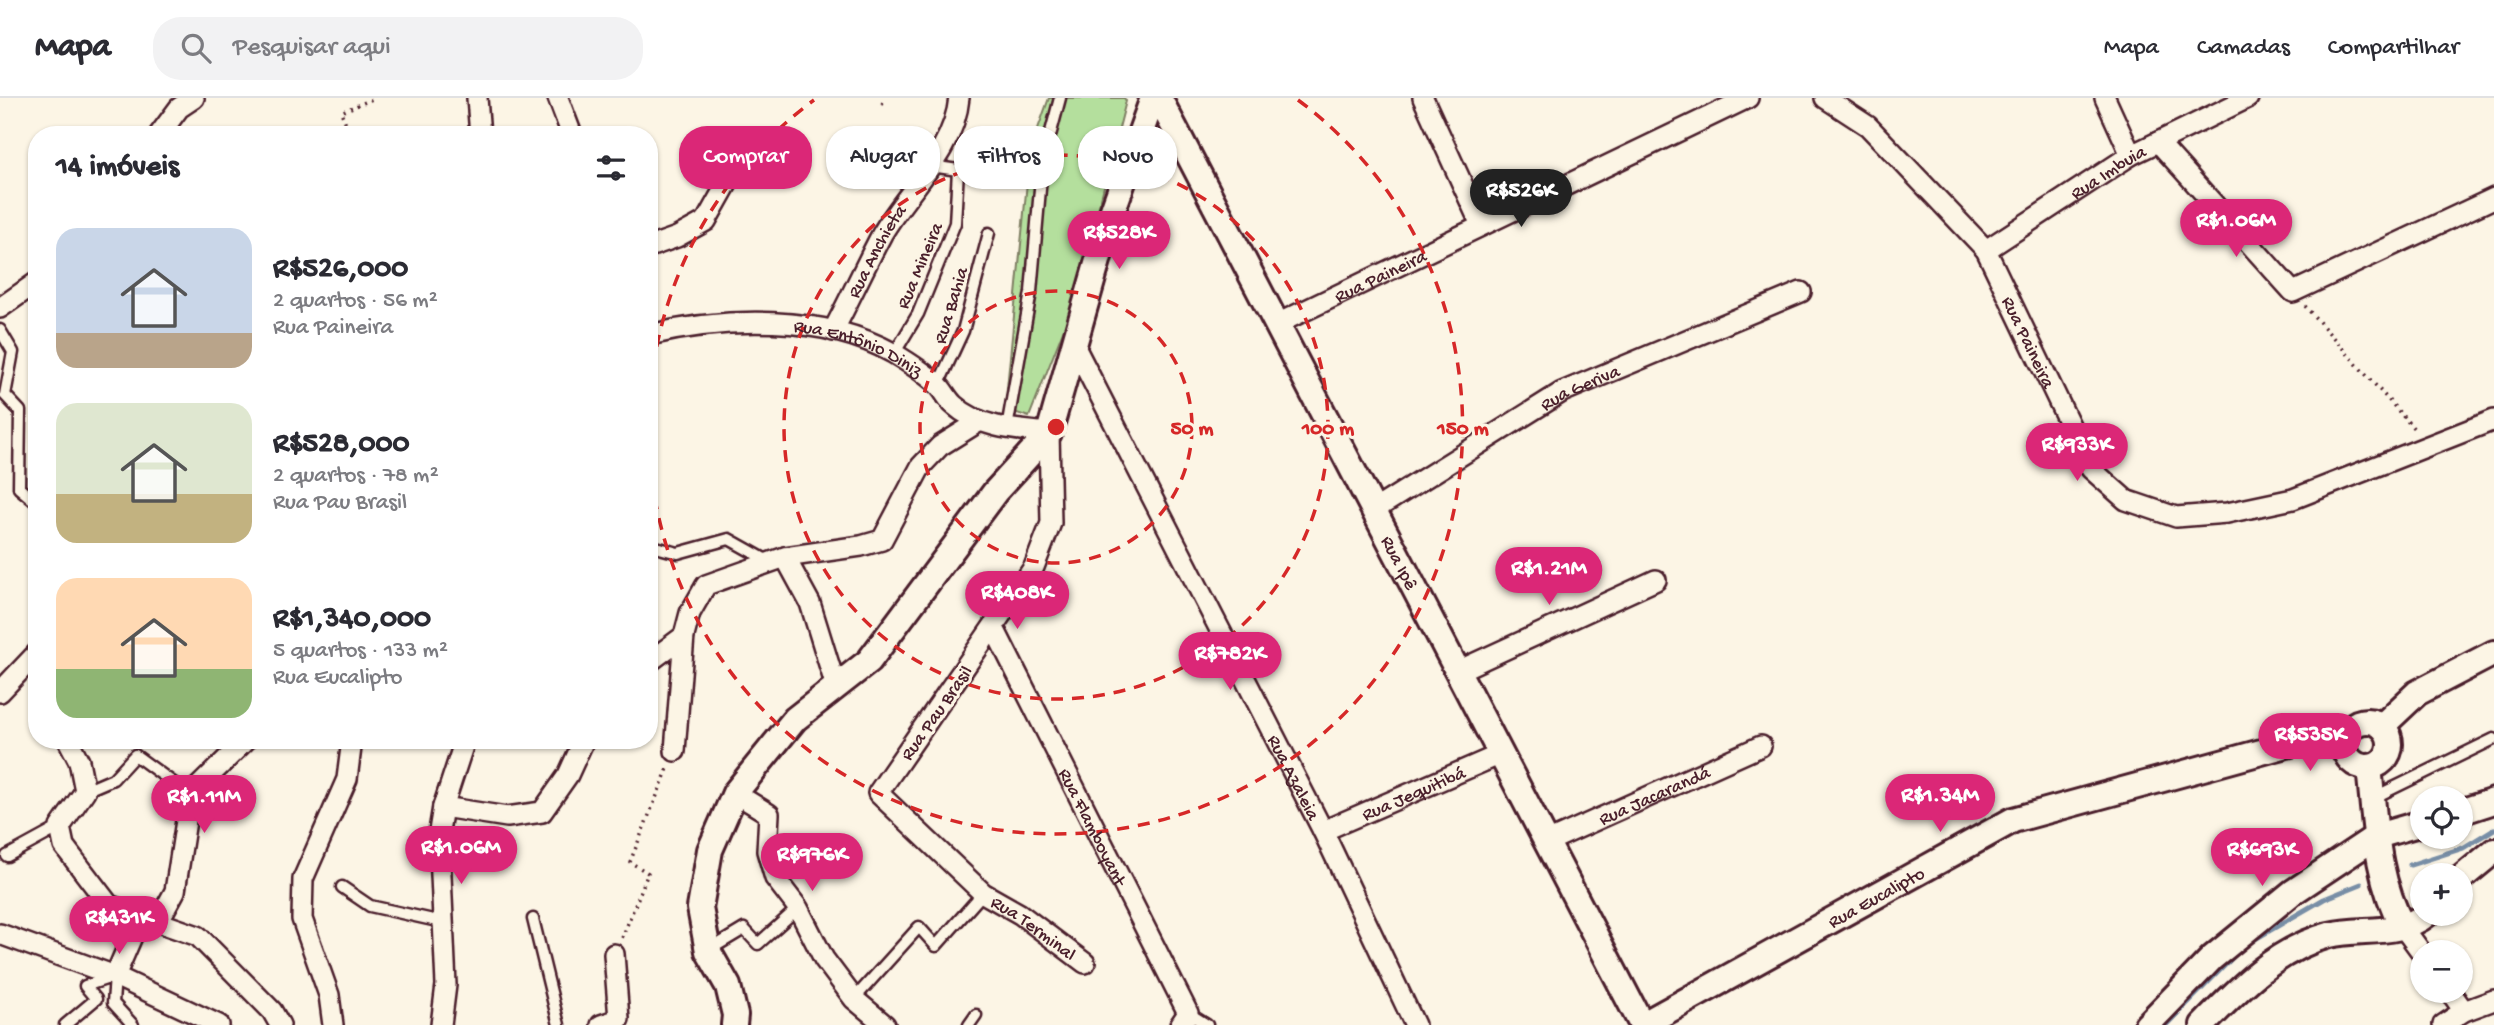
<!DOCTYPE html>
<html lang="pt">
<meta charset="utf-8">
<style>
:root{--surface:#fff;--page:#f2f2f3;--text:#2b2b33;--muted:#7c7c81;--line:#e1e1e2;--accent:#db2777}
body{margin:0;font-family:"Gochi Hand",sans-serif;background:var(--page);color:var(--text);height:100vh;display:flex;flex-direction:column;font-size:26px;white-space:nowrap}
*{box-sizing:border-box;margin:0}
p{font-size:23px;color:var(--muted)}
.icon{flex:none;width:38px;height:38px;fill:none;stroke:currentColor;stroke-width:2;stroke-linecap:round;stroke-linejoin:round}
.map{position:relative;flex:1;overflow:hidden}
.panel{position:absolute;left:28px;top:28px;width:630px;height:623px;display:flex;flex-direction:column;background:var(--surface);border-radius:28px;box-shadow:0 2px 5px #0004}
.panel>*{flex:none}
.guide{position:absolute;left:679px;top:28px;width:665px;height:63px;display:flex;gap:14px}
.controls{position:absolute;left:2410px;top:688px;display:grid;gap:14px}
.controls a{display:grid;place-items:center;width:63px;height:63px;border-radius:50%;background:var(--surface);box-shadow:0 2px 5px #0004;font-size:35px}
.price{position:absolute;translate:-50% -60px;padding:0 16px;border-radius:24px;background:var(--accent);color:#fff;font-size:23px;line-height:46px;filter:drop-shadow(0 2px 4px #0008)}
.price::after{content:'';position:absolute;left:50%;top:42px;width:21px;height:16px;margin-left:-10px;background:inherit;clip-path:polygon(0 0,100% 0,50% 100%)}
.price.current{background:#222;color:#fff}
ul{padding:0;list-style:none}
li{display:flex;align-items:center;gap:21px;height:175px;padding:0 28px}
li span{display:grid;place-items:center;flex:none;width:196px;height:140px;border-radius:21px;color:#555}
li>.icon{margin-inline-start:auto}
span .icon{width:84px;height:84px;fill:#fffc;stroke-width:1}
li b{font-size:30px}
h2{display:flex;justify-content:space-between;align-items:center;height:84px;padding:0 28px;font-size:30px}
.pill{padding:0 24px;border-radius:28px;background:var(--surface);box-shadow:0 2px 5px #0004;font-size:24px;line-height:63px}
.pill.current{background:var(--accent);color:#fff}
header{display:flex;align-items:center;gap:42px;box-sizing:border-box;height:98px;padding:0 35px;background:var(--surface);border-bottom:2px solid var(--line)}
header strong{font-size:33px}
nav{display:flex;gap:38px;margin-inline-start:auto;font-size:24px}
.search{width:490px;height:63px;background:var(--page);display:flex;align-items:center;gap:18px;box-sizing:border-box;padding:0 24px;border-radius:28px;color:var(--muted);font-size:26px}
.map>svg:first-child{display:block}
.green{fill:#b4df9d;stroke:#7f7f64;stroke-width:2}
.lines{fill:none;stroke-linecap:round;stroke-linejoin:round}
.stream{stroke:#788ea6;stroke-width:5}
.service-casing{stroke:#4a1f2b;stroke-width:15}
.minor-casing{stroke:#4a1f2b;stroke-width:24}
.tertiary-casing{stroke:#4a1f2b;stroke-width:30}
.path{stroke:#4a1f2b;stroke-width:3.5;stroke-dasharray:2 5;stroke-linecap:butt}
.service{stroke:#fcf5e5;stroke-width:10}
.minor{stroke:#fcf5e5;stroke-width:19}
.tertiary{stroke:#fcf5e5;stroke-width:24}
.ring{fill:none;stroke:#d62828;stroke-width:3.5;stroke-dasharray:12 9}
.labels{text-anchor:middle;stroke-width:6;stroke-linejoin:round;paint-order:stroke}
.street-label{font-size:19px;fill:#4a1f2b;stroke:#fcf5e5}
.centre{fill:#d62828;stroke:#fcf5e5;stroke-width:3.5}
.ring-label{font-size:21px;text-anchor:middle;font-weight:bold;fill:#d62828;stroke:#fcf5e5;stroke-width:6;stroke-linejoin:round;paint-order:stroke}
</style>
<header>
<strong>Mapa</strong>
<div class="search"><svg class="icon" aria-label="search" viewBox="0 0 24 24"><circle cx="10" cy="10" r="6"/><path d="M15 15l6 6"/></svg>Pesquisar aqui</div>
<nav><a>Mapa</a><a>Camadas</a><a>Compartilhar</a></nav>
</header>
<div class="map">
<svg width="2494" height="927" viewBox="0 0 2494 927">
<rect width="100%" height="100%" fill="#fcf5e5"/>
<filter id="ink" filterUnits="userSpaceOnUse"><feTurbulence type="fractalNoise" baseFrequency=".0143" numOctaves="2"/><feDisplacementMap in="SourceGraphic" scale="14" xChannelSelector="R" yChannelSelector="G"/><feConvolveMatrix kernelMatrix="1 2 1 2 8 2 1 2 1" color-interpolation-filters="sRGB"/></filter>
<g filter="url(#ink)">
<path class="green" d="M1049,0H1124L1126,3L1074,205L1029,319L1005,311L1030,53Z"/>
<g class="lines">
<path class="stream" d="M2410,767L2463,750L2494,731
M2250,844L2324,801L2361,786
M2166,927L2240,852"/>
<g class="service-casing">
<path id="service" d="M0,232L13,254L5,297L20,313L19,390L37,405
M894,256L918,216L955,125L958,72L931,68
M938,287L963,233L989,135
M1007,330L1031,194L1042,68L1060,0
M649,443L652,448L678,455L729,441L770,464
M85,693L113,681L135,657L190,697
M2375,699L2494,641
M7,758L60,729
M342,789L370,808L442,824
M533,821L559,927
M709,852L744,831L758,846L798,810
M854,901L919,829L936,848L983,795
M1188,915L1207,927
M65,927L96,901L85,888L115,878L113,905L133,927
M969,927L976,917"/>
</g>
<g class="minor-casing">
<g id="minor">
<path d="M477,0L480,37"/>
<path d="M558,0L572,37"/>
<path d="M1423,0L1481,127"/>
<path id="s1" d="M1825,0L1868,28L1986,152L2091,371L2126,402L2176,419L2227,415L2293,401L2494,322"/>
<path d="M2105,0L2131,57"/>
<path d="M159,37L179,10L194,0"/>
<path d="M2158,44L2248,0"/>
<path d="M649,149L677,139L706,123L742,59"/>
<path id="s2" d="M1986,152L2131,57L2158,44L2293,194L2494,100"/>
<path d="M0,210L37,184"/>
<path id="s3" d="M1277,226L1748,0"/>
<path id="s4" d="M833,233C850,201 865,168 882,136C908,91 954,54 959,0"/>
<path id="s5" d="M649,237C726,219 823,216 893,255C908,264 925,275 937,286C944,292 947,301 954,307C979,330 1017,332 1049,335L1051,425L1034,469L878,695L983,795L1020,816L1085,865"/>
<path id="s6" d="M1074,247L1323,733L1415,927"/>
<path id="s7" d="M1374,412L1562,294L1801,194"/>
<path d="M785,459L810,505L836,589"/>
<path id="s8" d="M994,530L1188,915L1180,927"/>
<path d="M649,564L684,538L690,515L706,487L785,459L861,448L882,442L921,368L940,348L980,323"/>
<path d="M1458,573L1656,482"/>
<path d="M0,594L37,555"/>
<path d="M68,642L79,663L85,693L60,729L64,748L109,807L198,838L272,913L280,927"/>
<path d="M675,653L684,538"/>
<path d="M735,695L769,716L767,753L775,780L798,810L824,861L854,901L885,927"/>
<path d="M443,709L507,719L542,714L568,677L584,642"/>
<path id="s9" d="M1323,733L1501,656"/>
<path id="s10" d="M1547,744L1761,648"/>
<path d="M158,824L175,793L190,697L246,642"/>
<path d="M2403,829L2422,855"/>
<path d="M0,836L115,878L219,927"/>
<path d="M115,878L140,820"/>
<path d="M2449,892L2464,913"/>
<path d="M333,927L329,897L302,821L303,781L347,681L352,642"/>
<path d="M441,927L446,887L439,733L443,709L465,642"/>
<path d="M601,927L619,921L614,856"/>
<path d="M2443,927L2464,913L2494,902"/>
</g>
</g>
<g class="tertiary-casing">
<g id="tertiary">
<path id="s11" d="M1159,0L1642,927L2013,722L2349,630"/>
<circle cx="2367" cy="646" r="23"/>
<path d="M2382,628L2417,595L2494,555"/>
<path d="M2369,669C2375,723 2376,781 2403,829"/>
<path d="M2460,714L2494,703"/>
<path d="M2460,781L2494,753"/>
<path d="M734,927L735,917L728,888L708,853L700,810L710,752L735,695L795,621L869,563L995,394L1049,335L1110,120L1153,0"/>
<path d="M2147,927L2212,860L2293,794L2377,738L2422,725"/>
<path d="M2203,927C2239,890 2277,851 2329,837C2362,829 2399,839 2427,816"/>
</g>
</g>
<path class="path" d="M882,6L885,0
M351,37L341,14L375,0
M2305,208L2416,333
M622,840L648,775L630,764L669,668"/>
<use href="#service" class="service"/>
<use href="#minor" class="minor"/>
<use href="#tertiary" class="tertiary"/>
</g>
</g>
<g class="ring">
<circle cx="1056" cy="329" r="136"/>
<circle cx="1056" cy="329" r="272"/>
<path d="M649 311A407 407 0 0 1 814 2M1298 2A407 407 0 1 1 649 347"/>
</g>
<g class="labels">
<g class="street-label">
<text dy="7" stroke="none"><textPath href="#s2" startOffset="145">Rua Imbuia</textPath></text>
<text dy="7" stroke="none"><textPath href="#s4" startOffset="91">Rua Anchieta</textPath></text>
<text transform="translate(918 167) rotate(-67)" y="7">Rua Mineira</text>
<text dy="7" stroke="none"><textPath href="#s3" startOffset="114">Rua Paineira</textPath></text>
<text transform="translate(949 207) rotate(-73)" y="7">Rua Bahia</text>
<text dy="7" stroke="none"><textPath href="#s1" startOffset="324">Rua Paineira</textPath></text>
<text dy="7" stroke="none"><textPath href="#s5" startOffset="215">Rua Entônio Diniz</textPath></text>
<text dy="7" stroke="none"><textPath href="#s7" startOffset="240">Rua Geriva</textPath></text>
<text dy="7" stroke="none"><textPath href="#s11" startOffset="523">Rua Ipê</textPath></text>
<text transform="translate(935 614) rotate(-55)" y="7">Rua Pau Brasil</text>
<text dy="7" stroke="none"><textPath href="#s6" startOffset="485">Rua Azaleia</textPath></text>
<text dy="7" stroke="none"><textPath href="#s9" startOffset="98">Rua Jequitibá</textPath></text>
<text dy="7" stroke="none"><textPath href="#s10" startOffset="117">Rua Jacarandá</textPath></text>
<text dy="7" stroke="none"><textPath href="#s8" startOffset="222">Rua Flamboyant</textPath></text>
<text dy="7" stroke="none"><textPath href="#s11" startOffset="1312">Rua Eucalipto</textPath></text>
<text dy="7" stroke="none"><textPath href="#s5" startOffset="1050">Rua Terminal</textPath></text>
</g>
</g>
<circle cx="1056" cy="329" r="10" class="centre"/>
<g class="ring-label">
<text x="1192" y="336">50 m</text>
<text x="1328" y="336">100 m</text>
<text x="1463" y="336">150 m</text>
</g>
</svg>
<div class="controls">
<a><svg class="icon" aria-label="locate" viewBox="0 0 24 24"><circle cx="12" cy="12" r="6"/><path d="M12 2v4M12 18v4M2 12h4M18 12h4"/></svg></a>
<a>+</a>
<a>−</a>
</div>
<b class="price current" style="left:1521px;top:131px">R$526K</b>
<b class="price" style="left:2236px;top:161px">R$1.06M</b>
<b class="price" style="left:1119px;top:173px">R$528K</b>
<b class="price" style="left:2077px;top:385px">R$933K</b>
<b class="price" style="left:1549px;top:509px">R$1.21M</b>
<b class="price" style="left:1017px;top:533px">R$408K</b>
<b class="price" style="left:1230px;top:594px">R$782K</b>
<b class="price" style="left:2310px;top:675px">R$535K</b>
<b class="price" style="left:1940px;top:736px">R$1.34M</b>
<b class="price" style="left:204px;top:737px">R$1.11M</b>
<b class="price" style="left:461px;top:788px">R$1.06M</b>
<b class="price" style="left:2262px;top:790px">R$693K</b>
<b class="price" style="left:812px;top:795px">R$976K</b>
<b class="price" style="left:119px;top:858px">R$431K</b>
<div class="guide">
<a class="pill current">Comprar</a>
<a class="pill">Alugar</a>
<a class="pill">Filtros</a>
<a class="pill">Novo</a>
</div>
<section class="panel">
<h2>14 imóveis<svg class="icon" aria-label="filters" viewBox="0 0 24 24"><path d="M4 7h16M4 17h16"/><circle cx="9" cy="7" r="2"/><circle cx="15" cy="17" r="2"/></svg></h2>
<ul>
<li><span style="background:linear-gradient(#c9d6e8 75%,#b9a48a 0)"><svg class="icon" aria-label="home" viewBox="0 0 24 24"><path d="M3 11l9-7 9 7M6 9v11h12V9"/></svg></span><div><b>R$526,000</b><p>2 quartos · 56 m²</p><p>Rua Paineira</p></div></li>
<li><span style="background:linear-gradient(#dfe7d0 65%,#c2b280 0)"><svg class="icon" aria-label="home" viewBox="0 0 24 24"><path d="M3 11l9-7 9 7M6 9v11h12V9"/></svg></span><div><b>R$528,000</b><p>2 quartos · 78 m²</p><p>Rua Pau Brasil</p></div></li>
<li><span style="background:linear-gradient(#ffd9b3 65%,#8fb573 0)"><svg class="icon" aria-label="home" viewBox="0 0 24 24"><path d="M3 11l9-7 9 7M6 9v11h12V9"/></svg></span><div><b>R$1,340,000</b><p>5 quartos · 133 m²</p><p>Rua Eucalipto</p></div></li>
</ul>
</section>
</div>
